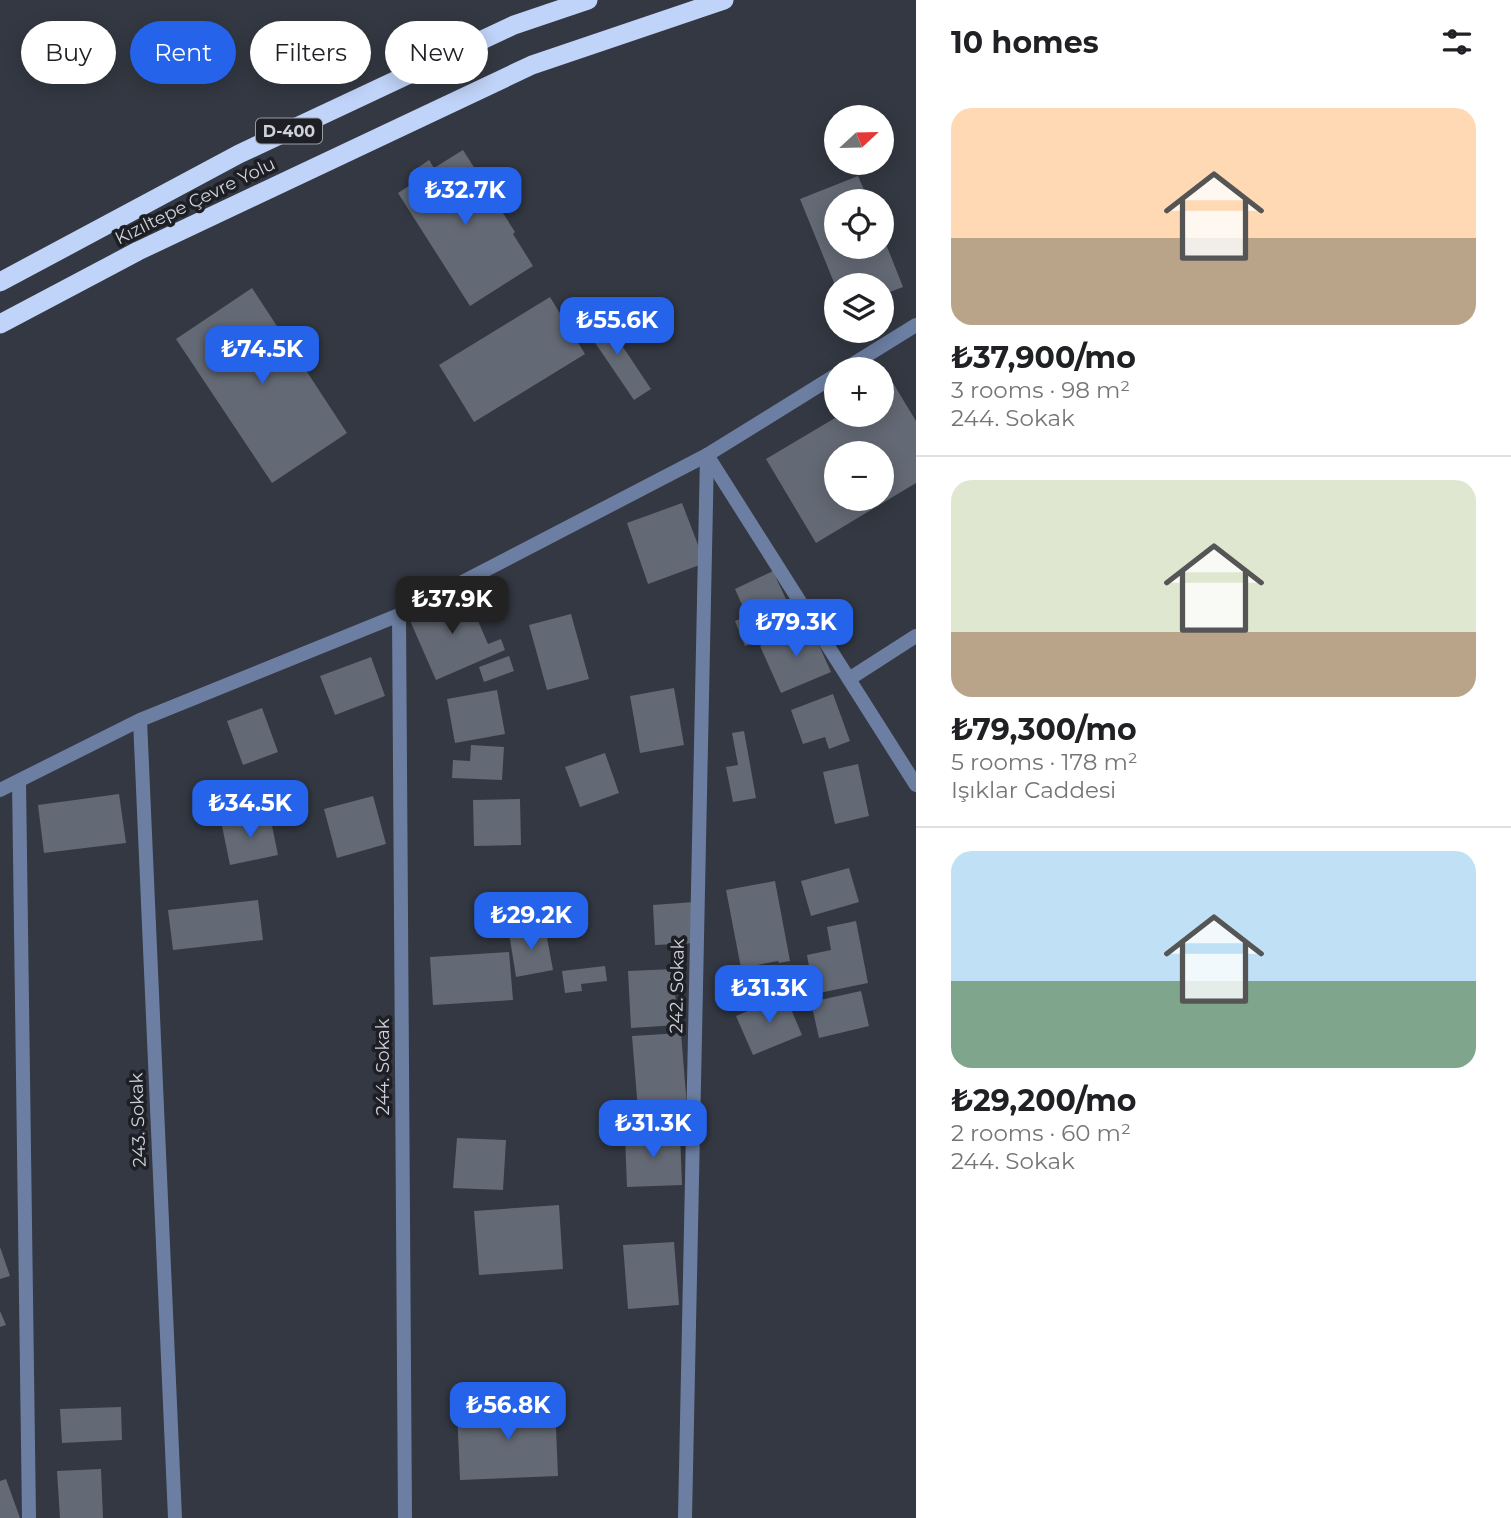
<!DOCTYPE html>
<meta charset="utf-8">
<style>
:root{--surface:#fff;--page:#f6f6f6;--text:#202124;--muted:#757577;--line:#e0e0e0;--accent:#2563eb}
body{margin:0;font-family:Montserrat,sans-serif;background:var(--page);color:var(--text);height:100vh;display:flex;flex-direction:column;font-size:26px;white-space:nowrap}
*{box-sizing:border-box;margin:0}
p{font-size:23px;color:var(--muted)}
.icon{flex:none;width:38px;height:38px;fill:none;stroke:currentColor;stroke-width:2;stroke-linecap:round;stroke-linejoin:round}
.map{position:relative;flex:1;overflow:hidden}
.side{display:flex;flex-direction:column;background:var(--surface);width:595px}
.side>*{flex:none}
.hud{position:absolute;left:21px;top:21px;width:665px;height:63px;display:flex;gap:14px}
.needle{width:46px;rotate:68deg}
.controls{position:absolute;left:824px;top:105px;display:grid;gap:14px}
.controls a{display:grid;place-items:center;width:70px;height:70px;border-radius:50%;background:var(--surface);box-shadow:0 4px 18px #0003;font-size:35px}
.price{position:absolute;translate:-50% -60px;padding:0 16px;border-radius:14px;background:var(--accent);color:#fff;font-size:23px;line-height:46px;filter:drop-shadow(0 2px 4px #0008)}
.price::after{content:'';position:absolute;left:50%;top:42px;width:21px;height:16px;margin-left:-10px;background:inherit;clip-path:polygon(0 0,100% 0,50% 100%)}
.price.on{background:#222;color:#fff}
ul{padding:0;list-style:none}
li{display:grid;align-content:center;gap:14px;height:371px;padding:0 35px}
li+li{border-top:2px solid var(--line)}
li span{display:grid;place-items:center;height:217px;border-radius:21px;color:#555}
li>.icon{margin-inline-start:auto}
span .icon{width:126px;height:126px;fill:#fffc;stroke-width:1}
li b{font-size:30px}
h2{display:flex;justify-content:space-between;align-items:center;height:84px;padding:0 35px;font-size:30px}
.chip{padding:0 24px;border-radius:32px;background:var(--surface);box-shadow:0 4px 18px #0003;font-size:24px;line-height:63px}
.chip.on{background:var(--accent);color:#fff}
main{display:flex;flex:1;min-height:0}
.map>svg:first-child{display:block}
.building{fill:#646a75;fill-rule:evenodd}
.lines{fill:none;stroke-linecap:round;stroke-linejoin:round}
.minor{stroke:#6c7fa2;stroke-width:14}
.tertiary{stroke:#6c7fa2;stroke-width:14}
.trunk{stroke:#c0d3f8;stroke-width:19}
.labels{text-anchor:middle;stroke-width:7;stroke-linejoin:round;paint-order:stroke}
.shield{fill:#1d1f24;stroke:#9a9ca3;stroke-width:2}
.shield-label{font-size:16px;font-weight:bold;fill:#cfd2d9}
.street-label{font-size:18px;fill:#cfd2d9;stroke:#1d1f24}
</style>
<main>
<div class="map">
<svg width="916" height="1518" viewBox="0 0 916 1518">
<rect width="100%" height="100%" fill="#333842"/>
<path class="building" d="M463,150L515,232L513,234L533,266L470,306L398,193L415,182L410,173L429,160L434,168Z
M858,176L869,201H836V247H882V234L903,287L882,295V285H835L800,199Z
M252,288L347,433L272,483L176,339Z
M550,297L585,354L474,422L439,365Z
M601,314L651,389L634,400L583,325Z
M893,383L916,421V483L816,543L766,459L840,415H882V390ZM836,453H882V499H836Z
M682,503L705,563L648,584L627,523Z
M773,571L797,623L745,646L735,621L747,616L735,589Z
M465,591L488,644L501,639L505,650L436,680L408,616Z
M571,614L589,679L547,690L529,625Z
M810,625L831,672L781,693L760,646Z
M509,656L514,671L484,682L479,667Z
M371,657L385,696L335,715L320,676Z
M674,688L684,745L640,753L630,696Z
M497,690L505,734L455,743L447,699Z
M833,694L850,741L829,749L825,737L803,744L791,710Z
M262,708L278,752L243,765L227,721Z
M744,731L756,798L733,802L726,767L738,765L732,733Z
M471,745L504,747L502,780L452,778L453,760L470,761Z
M605,753L619,793L580,807L565,767Z
M858,764L869,816L835,824L823,772Z
M119,794L126,843L44,853L38,805Z
M373,796L386,844L337,858L324,809Z
M520,799L521,845L474,846L473,800Z
M270,816L278,855L230,865L222,826Z
M849,868L859,902L811,916L801,881Z
M775,881L790,961L779,963L778,961L741,968L726,890Z
M258,900L263,940L173,950L168,910Z
M694,902L696,943L655,945L653,905Z
M856,921L868,983L814,994L807,955L831,950L827,927Z
M545,927L553,970L516,977L509,933Z
M509,952L513,1000L433,1005L430,957Z
M605,966L607,981L581,984L582,991L565,993L562,971Z
M674,969L677,1025L631,1028L628,971Z
M861,991L869,1026L819,1038L811,1002Z
M785,995L802,1035L753,1055L736,1016Z
M681,1033L687,1107L638,1110L632,1036Z
M680,1134L682,1185L627,1187L625,1136Z
M457,1138L506,1140L503,1190L453,1188Z
M559,1205L563,1269L479,1275L474,1211Z
M674,1242L679,1305L628,1309L623,1245Z
M0,1247L10,1276L0,1279Z
M0,1311L6,1325L0,1327Z
M555,1405L558,1476L460,1480L457,1409Z
M121,1407L122,1440L62,1443L60,1409Z
M101,1469L103,1518H60L57,1471Z
M6,1479L20,1518H0V1481Z"/>
<g class="lines">
<path class="minor" d="M845,369L916,325
M399,615L405,1518
M849,679L916,636
M140,720L175,1518
M19,781L29,1518
M0,790L140,720L399,615L707,455L836,375
M685,1518L707,455"/>
<path class="tertiary" d="M707,455L916,785"/>
<path class="trunk" d="M0,282L239,154L514,25L588,0
M0,324L138,251L532,65L724,0"/>
</g>
<g class="labels">
<rect class="shield" x="256" y="118.5" width="66" height="25" rx="5"/>
<g class="shield-label">
<text x="289" y="137">D-400</text>
</g>
<g class="street-label">
<text transform="translate(195 201) rotate(-26)" y="6">Kızıltepe Çevre Yolu</text>
<text transform="translate(677 986) rotate(-89)" y="6">242. Sokak</text>
<text transform="translate(383 1067) rotate(-90)" y="6">244. Sokak</text>
<text transform="translate(138 1120) rotate(-92)" y="6">243. Sokak</text>
</g>
</g>
</svg>
<div class="controls">
<a><svg class="needle" viewBox="-14 -14 28 28"><path d="M0-13l5 13h-10z" fill="#e53935"/><path d="M0 13l5-13h-10z" fill="#757577"/></svg></a>
<a><svg class="icon" aria-label="locate" viewBox="0 0 24 24"><circle cx="12" cy="12" r="6"/><path d="M12 2v4M12 18v4M2 12h4M18 12h4"/></svg></a>
<a><svg class="icon" aria-label="layers" viewBox="0 0 24 24"><path d="M12 4l9 5-9 5-9-5zM3 14l9 5 9-5"/></svg></a>
<a>+</a>
<a>−</a>
</div>
<b class="price" style="left:465px;top:227px">₺32.7K</b>
<b class="price" style="left:617px;top:357px">₺55.6K</b>
<b class="price" style="left:262px;top:386px">₺74.5K</b>
<b class="price on" style="left:452px;top:636px">₺37.9K</b>
<b class="price" style="left:796px;top:659px">₺79.3K</b>
<b class="price" style="left:250px;top:840px">₺34.5K</b>
<b class="price" style="left:531px;top:952px">₺29.2K</b>
<b class="price" style="left:769px;top:1025px">₺31.3K</b>
<b class="price" style="left:653px;top:1160px">₺31.3K</b>
<b class="price" style="left:508px;top:1442px">₺56.8K</b>
<div class="hud">
<a class="chip">Buy</a>
<a class="chip on">Rent</a>
<a class="chip">Filters</a>
<a class="chip">New</a>
</div>
</div>
<section class="side">
<h2>10 homes<svg class="icon" aria-label="filters" viewBox="0 0 24 24"><path d="M4 7h16M4 17h16"/><circle cx="9" cy="7" r="2"/><circle cx="15" cy="17" r="2"/></svg></h2>
<ul>
<li><span style="background:linear-gradient(#ffd9b3 60%,#b9a48a 0)"><svg class="icon" aria-label="home" viewBox="0 0 24 24"><path d="M3 11l9-7 9 7M6 9v11h12V9"/></svg></span><div><b>₺37,900/mo</b><p>3 rooms · 98 m²</p><p>244. Sokak</p></div></li>
<li><span style="background:linear-gradient(#dfe7d0 70%,#b9a48a 0)"><svg class="icon" aria-label="home" viewBox="0 0 24 24"><path d="M3 11l9-7 9 7M6 9v11h12V9"/></svg></span><div><b>₺79,300/mo</b><p>5 rooms · 178 m²</p><p>Işıklar Caddesi</p></div></li>
<li><span style="background:linear-gradient(#bfe0f5 60%,#7fa58c 0)"><svg class="icon" aria-label="home" viewBox="0 0 24 24"><path d="M3 11l9-7 9 7M6 9v11h12V9"/></svg></span><div><b>₺29,200/mo</b><p>2 rooms · 60 m²</p><p>244. Sokak</p></div></li>
</ul>
</section>
</main>
